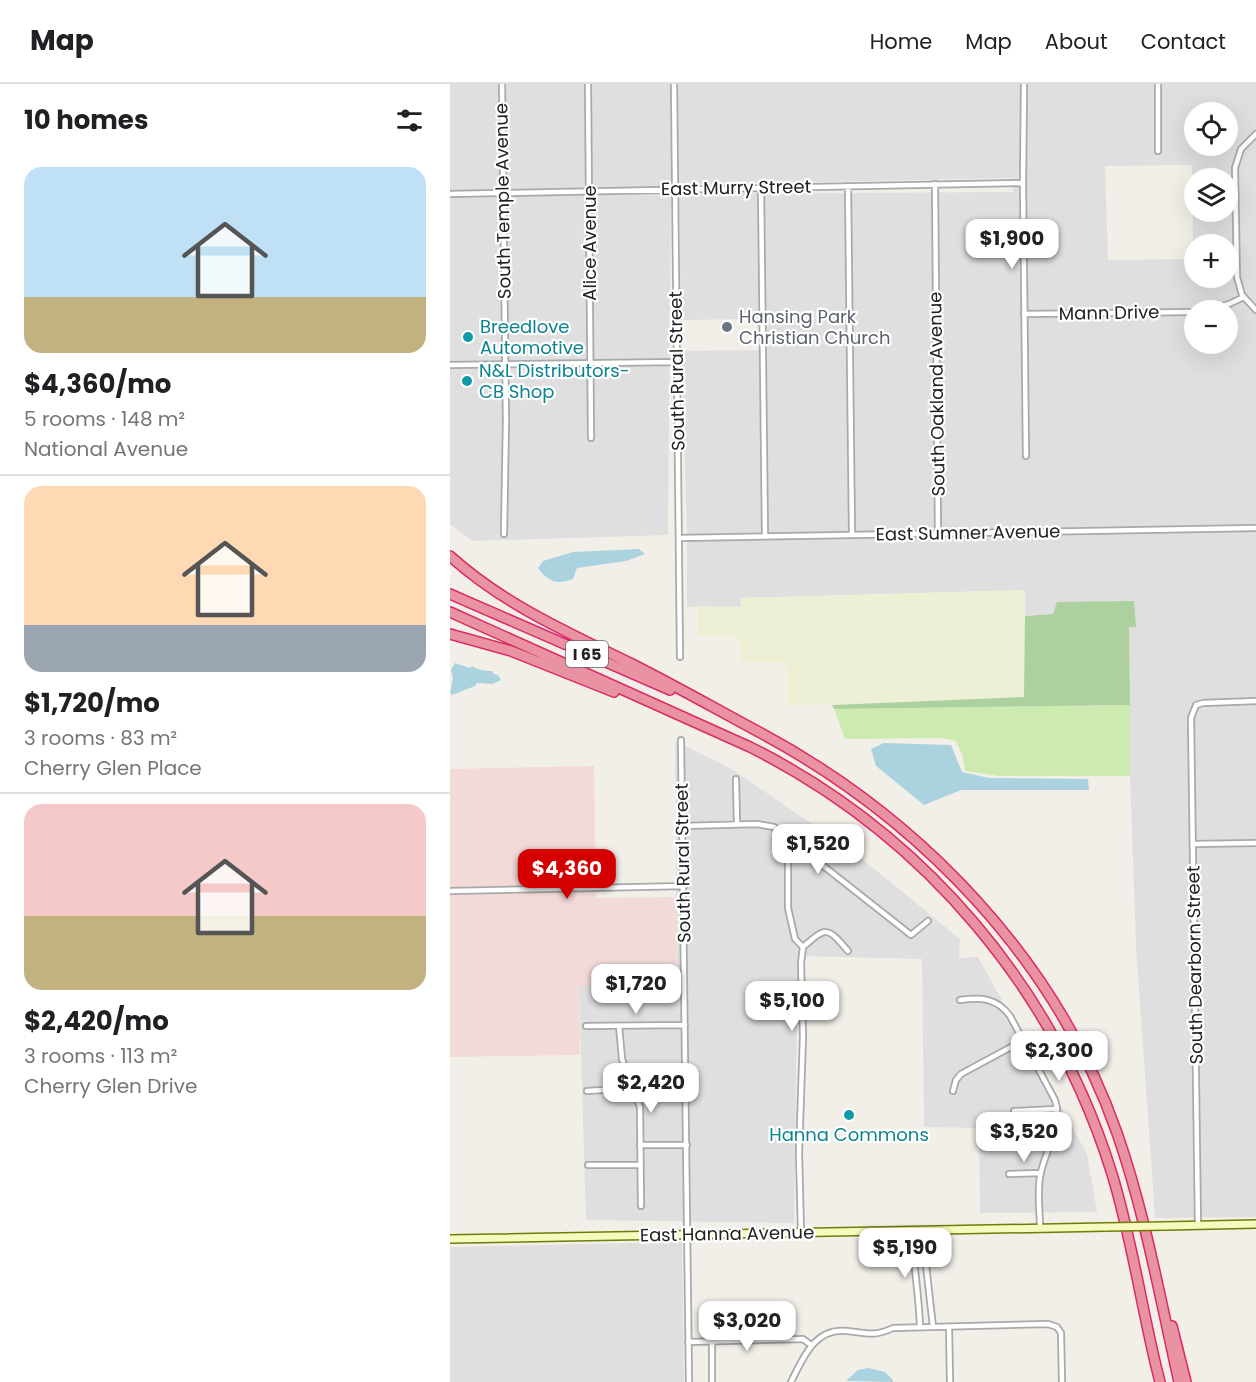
<!DOCTYPE html>
<meta charset="utf-8">
<style>
:root{--surface:#fff;--page:#f2f2f2;--text:#202124;--muted:#757577;--line:#e0e0e0;--accent:#d40000}
body{margin:0;font-family:Poppins,sans-serif;background:var(--page);color:var(--text);height:100vh;display:flex;flex-direction:column;font-size:22px;white-space:nowrap}
*{box-sizing:border-box;margin:0}
p{font-size:20px;color:var(--muted)}
.icon{flex:none;width:33px;height:33px;fill:none;stroke:currentColor;stroke-width:2;stroke-linecap:round;stroke-linejoin:round}
.map{position:relative;flex:1;overflow:hidden}
.side{display:flex;flex-direction:column;background:var(--surface);width:450px}
.side>*{flex:none}
.buttons{position:absolute;left:734px;top:18px;display:grid;gap:12px}
.buttons a{display:grid;place-items:center;width:54px;height:54px;border-radius:50%;background:var(--surface);box-shadow:0 6px 24px #0002;font-size:30px}
.price{position:absolute;translate:-50% -51px;padding:0 14px;border-radius:12px;background:#fff;color:#222;font-size:20px;line-height:39px;filter:drop-shadow(0 2px 3px #0008)}
.price::after{content:'';position:absolute;left:50%;top:36px;width:18px;height:14px;margin-left:-9px;background:inherit;clip-path:polygon(0 0,100% 0,50% 100%)}
.price.selected{background:var(--accent);color:#fff}
ul{padding:0;list-style:none}
li{display:grid;align-content:center;gap:12px;height:318px;padding:0 24px}
li+li{border-top:2px solid var(--line)}
li span{display:grid;place-items:center;height:186px;border-radius:18px;color:#555}
li>.icon{margin-inline-start:auto}
span .icon{width:108px;height:108px;fill:#fffc;stroke-width:1}
li b{font-size:26px}
h2{display:flex;justify-content:space-between;align-items:center;height:72px;padding:0 24px;font-size:26px}
header{display:flex;align-items:center;gap:36px;box-sizing:border-box;height:84px;padding:0 30px;background:var(--surface);border-bottom:2px solid var(--line)}
header strong{font-size:28px}
nav{display:flex;gap:33px;margin-inline-start:auto;font-size:21px}
main{display:flex;flex:1;min-height:0}
.map>svg:first-child{display:block}
.residential{fill:#e0dfdf;fill-rule:evenodd}
.commercial{fill:#f2dad9}
.farmland{fill:#eef0d5}
.grass{fill:#cdebb0}
.forest{fill:#add19e}
.water{fill:#aad3df}
.lines{fill:none;stroke-linecap:round;stroke-linejoin:round}
.street-casing{stroke:#a9a9a9;stroke-width:8}
.secondary-casing{stroke:#707d05;stroke-width:10}
.highway-casing{stroke:#dc2a67;stroke-width:12}
.street{stroke:#fff;stroke-width:4.5}
.secondary{stroke:#f7fabf;stroke-width:7}
.highway{stroke:#e892a2;stroke-width:9}
.secondary-bridge-casing{stroke:#707d05;stroke-width:10;stroke-linecap:butt}
.secondary-bridge{stroke:#f7fabf;stroke-width:7}
.worship-dot{fill:#6b7280;stroke:#fff;stroke-width:2}
.culture-dot{fill:#0f9aa8;stroke:#fff;stroke-width:2}
.labels{text-anchor:middle;stroke-width:4.5;stroke-linejoin:round;paint-order:stroke}
.shield{fill:#fff;stroke:#646464;stroke-width:1.5}
.shield-label{font-size:16px;font-weight:bold;fill:#222}
.street-label{font-size:18px;fill:#222;stroke:#fff}
.worship-label{font-size:18px;fill:#5b616d;stroke:#fff;text-anchor:start}
.culture-label{font-size:18px;fill:#0d838f;stroke:#fff;text-anchor:start}
</style>
<header>
<strong>Map</strong>
<nav><a>Home</a><a>Map</a><a>About</a><a>Contact</a></nav>
</header>
<main>
<section class="side">
<h2>10 homes<svg class="icon" aria-label="filters" viewBox="0 0 24 24"><path d="M4 7h16M4 17h16"/><circle cx="9" cy="7" r="2"/><circle cx="15" cy="17" r="2"/></svg></h2>
<ul>
<li><span style="background:linear-gradient(#bfe0f5 70%,#c2b280 0)"><svg class="icon" aria-label="home" viewBox="0 0 24 24"><path d="M3 11l9-7 9 7M6 9v11h12V9"/></svg></span><div><b>$4,360/mo</b><p>5 rooms · 148 m²</p><p>National Avenue</p></div></li>
<li><span style="background:linear-gradient(#ffd9b3 75%,#9aa5b1 0)"><svg class="icon" aria-label="home" viewBox="0 0 24 24"><path d="M3 11l9-7 9 7M6 9v11h12V9"/></svg></span><div><b>$1,720/mo</b><p>3 rooms · 83 m²</p><p>Cherry Glen Place</p></div></li>
<li><span style="background:linear-gradient(#f6c9c9 60%,#c2b280 0)"><svg class="icon" aria-label="home" viewBox="0 0 24 24"><path d="M3 11l9-7 9 7M6 9v11h12V9"/></svg></span><div><b>$2,420/mo</b><p>3 rooms · 113 m²</p><p>Cherry Glen Drive</p></div></li>
</ul>
</section>
<div class="map">
<svg width="806" height="1298" viewBox="0 0 806 1298">
<rect width="100%" height="100%" fill="#f2efe9"/>
<path class="residential" d="M0,0H806V1133L705,1134L686,862L680,692L679,543L686,542L603,530L575,532V506L290,514L291,523H237V445L231,267L309,266L307,235L231,236L229,110L563,108V94L221,101L218,451L22,457L0,440ZM744,28H777V62H744ZM742,81L743,175L658,176L655,82ZM744,94H777V128H744ZM744,160H777V194H744ZM744,226H777V260H744Z
M225,657L280,684L406,770L510,855L509,874L528,873L637,1070L647,1128L530,1129L529,1044L474,1043L472,875L348,872L344,1139L136,1136L129,902L227,900Z
M232,1158L234,1298H0V1163Z"/>
<path class="commercial" d="M144,682L146,814L226,813L227,900L129,902L130,971L0,973V685Z"/>
<path class="farmland" d="M575,506V613L338,622L336,578H291L290,554L248,551V522L291,523L290,514Z"/>
<path class="grass" d="M680,621V692H549L515,687L512,670L506,657L491,654L395,655L384,625Z"/>
<path class="forest" d="M684,517L686,543H679L680,621L384,625L382,621L574,613L575,532L603,530L607,518Z"/>
<path class="water" d="M189,465L195,470L176,477L127,484L123,495C107,501 98,498 88,484L93,477L123,468Z
M5,579L20,584L22,582C27,586 35,587 42,587L44,590L48,591L51,596L42,600L27,599L25,602L2,611L0,609L3,594L1,586Z
M434,659L501,661L512,688L539,694L638,695L639,706H511L474,721L426,682L421,665Z
M419,1284L435,1288L443,1296V1298L396,1297L408,1286Z"/>
<g class="lines">
<g class="street-casing">
<path id="street" d="M52,0L56,337L54,450
M138,0L141,354
M224,0L230,573
M574,0L573,99L576,372
M708,0V67
M806,50L791,65L785,84L787,193L792,211L806,226
M485,100L488,449
M398,102L402,451
M311,103L315,452
M0,110L573,99
M757,226L779,220L794,213
M574,230L744,228
M0,281L226,278
M229,454L806,444
M231,656L239,1298
M286,695L287,740
M233,742L307,740L324,743L461,851L478,837
M744,760L806,759
M348,761L338,779V824L345,855L353,863L351,879L353,953L349,1069L351,1148
M0,807L234,802
M353,863C376,843 377,842 398,867
M510,916C531,913 547,914 560,932L605,1016C614,1044 594,1066 590,1093C587,1109 590,1128 590,1144
M136,942L235,941
M169,942L172,975L190,1023L191,1122
M137,1007L168,1005L182,1000
M503,1007L506,996L511,990L574,956
M564,1027L607,1025
M190,1061H237
M138,1081H191
M559,1090L591,1089
M748,1141L741,634L746,621L753,619L806,617
M462,1146C463,1179 469,1211 470,1243
M472,1146L483,1243
M499,1243L500,1298
M262,1257V1298
M238,1258L353,1255L361,1261
M341,1298C353,1274 365,1243 397,1247C416,1249 424,1253 443,1244L598,1240L607,1243L611,1249L612,1298"/>
</g>
<g class="secondary-casing">
<path id="secondary" d="M715,1142L806,1140
M0,1155L656,1143"/>
</g>
<g class="highway-casing">
<path id="highway" d="M0,472C53,520 117,548 180,579C224,601 266,625 309,648C470,734 606,875 667,1049C695,1129 710,1214 729,1298
M0,510L220,606
M0,528L300,663C474,750 605,905 662,1090C683,1158 692,1229 710,1298
M0,550L61,567L164,608
M722,1242L736,1298"/>
</g>
<use href="#street" class="street"/>
<use href="#secondary" class="secondary"/>
<use href="#highway" class="highway"/>
<g class="secondary-bridge-casing">
<path id="secondary-bridge" d="M656,1143L715,1142"/>
</g>
<use href="#secondary-bridge" class="secondary-bridge"/>
</g>
<circle class="worship-dot" cx="277" cy="243" r="6"/>
<g class="culture-dot">
<circle cx="18" cy="253" r="6"/>
<circle cx="17" cy="297" r="6"/>
<circle cx="399" cy="1031" r="6"/>
</g>
<g class="labels">
<rect class="shield" x="116" y="557" width="42" height="26" rx="4.5"/>
<g class="shield-label">
<text x="137" y="576">I 65</text>
</g>
<g class="street-label">
<text transform="translate(286 104) rotate(-1)" y="6">East Murry Street</text>
<text transform="translate(53 117) rotate(-91)" y="6">South Temple Avenue</text>
<text transform="translate(140 159) rotate(-90)" y="6">Alice Avenue</text>
<text transform="translate(659 229) rotate(-1)" y="6">Mann Drive</text>
<text transform="translate(227 287) rotate(-91)" y="6">South Rural Street</text>
<text transform="translate(487 310) rotate(-91)" y="6">South Oakland Avenue</text>
<text transform="translate(518 449) rotate(-1)" y="6">East Sumner Avenue</text>
<text transform="translate(233 779) rotate(-91)" y="6">South Rural Street</text>
<text transform="translate(745 881) rotate(-91)" y="6">South Dearborn Street</text>
<text transform="translate(277 1150) rotate(-1)" y="6">East Hanna Avenue</text>
</g>
<g class="worship-label">
<text x="289" y="239">Hansing Park<tspan x="289" dy="21">Christian Church</tspan></text>
</g>
<g class="culture-label">
<text x="30" y="249">Breedlove<tspan x="30" dy="21">Automotive</tspan></text>
<text x="29" y="293">N&amp;L Distributors-<tspan x="29" dy="21">CB Shop</tspan></text>
<text x="399" y="1057" text-anchor="middle">Hanna Commons</text>
</g>
</g>
</svg>
<div class="buttons">
<a><svg class="icon" aria-label="locate" viewBox="0 0 24 24"><circle cx="12" cy="12" r="6"/><path d="M12 2v4M12 18v4M2 12h4M18 12h4"/></svg></a>
<a><svg class="icon" aria-label="layers" viewBox="0 0 24 24"><path d="M12 4l9 5-9 5-9-5zM3 14l9 5 9-5"/></svg></a>
<a>+</a>
<a>−</a>
</div>
<b class="price" style="left:562px;top:186px">$1,900</b>
<b class="price" style="left:368px;top:791px">$1,520</b>
<b class="price selected" style="left:117px;top:816px">$4,360</b>
<b class="price" style="left:186px;top:931px">$1,720</b>
<b class="price" style="left:342px;top:948px">$5,100</b>
<b class="price" style="left:609px;top:998px">$2,300</b>
<b class="price" style="left:201px;top:1030px">$2,420</b>
<b class="price" style="left:574px;top:1079px">$3,520</b>
<b class="price" style="left:455px;top:1195px">$5,190</b>
<b class="price" style="left:297px;top:1268px">$3,020</b>
</div>
</main>
